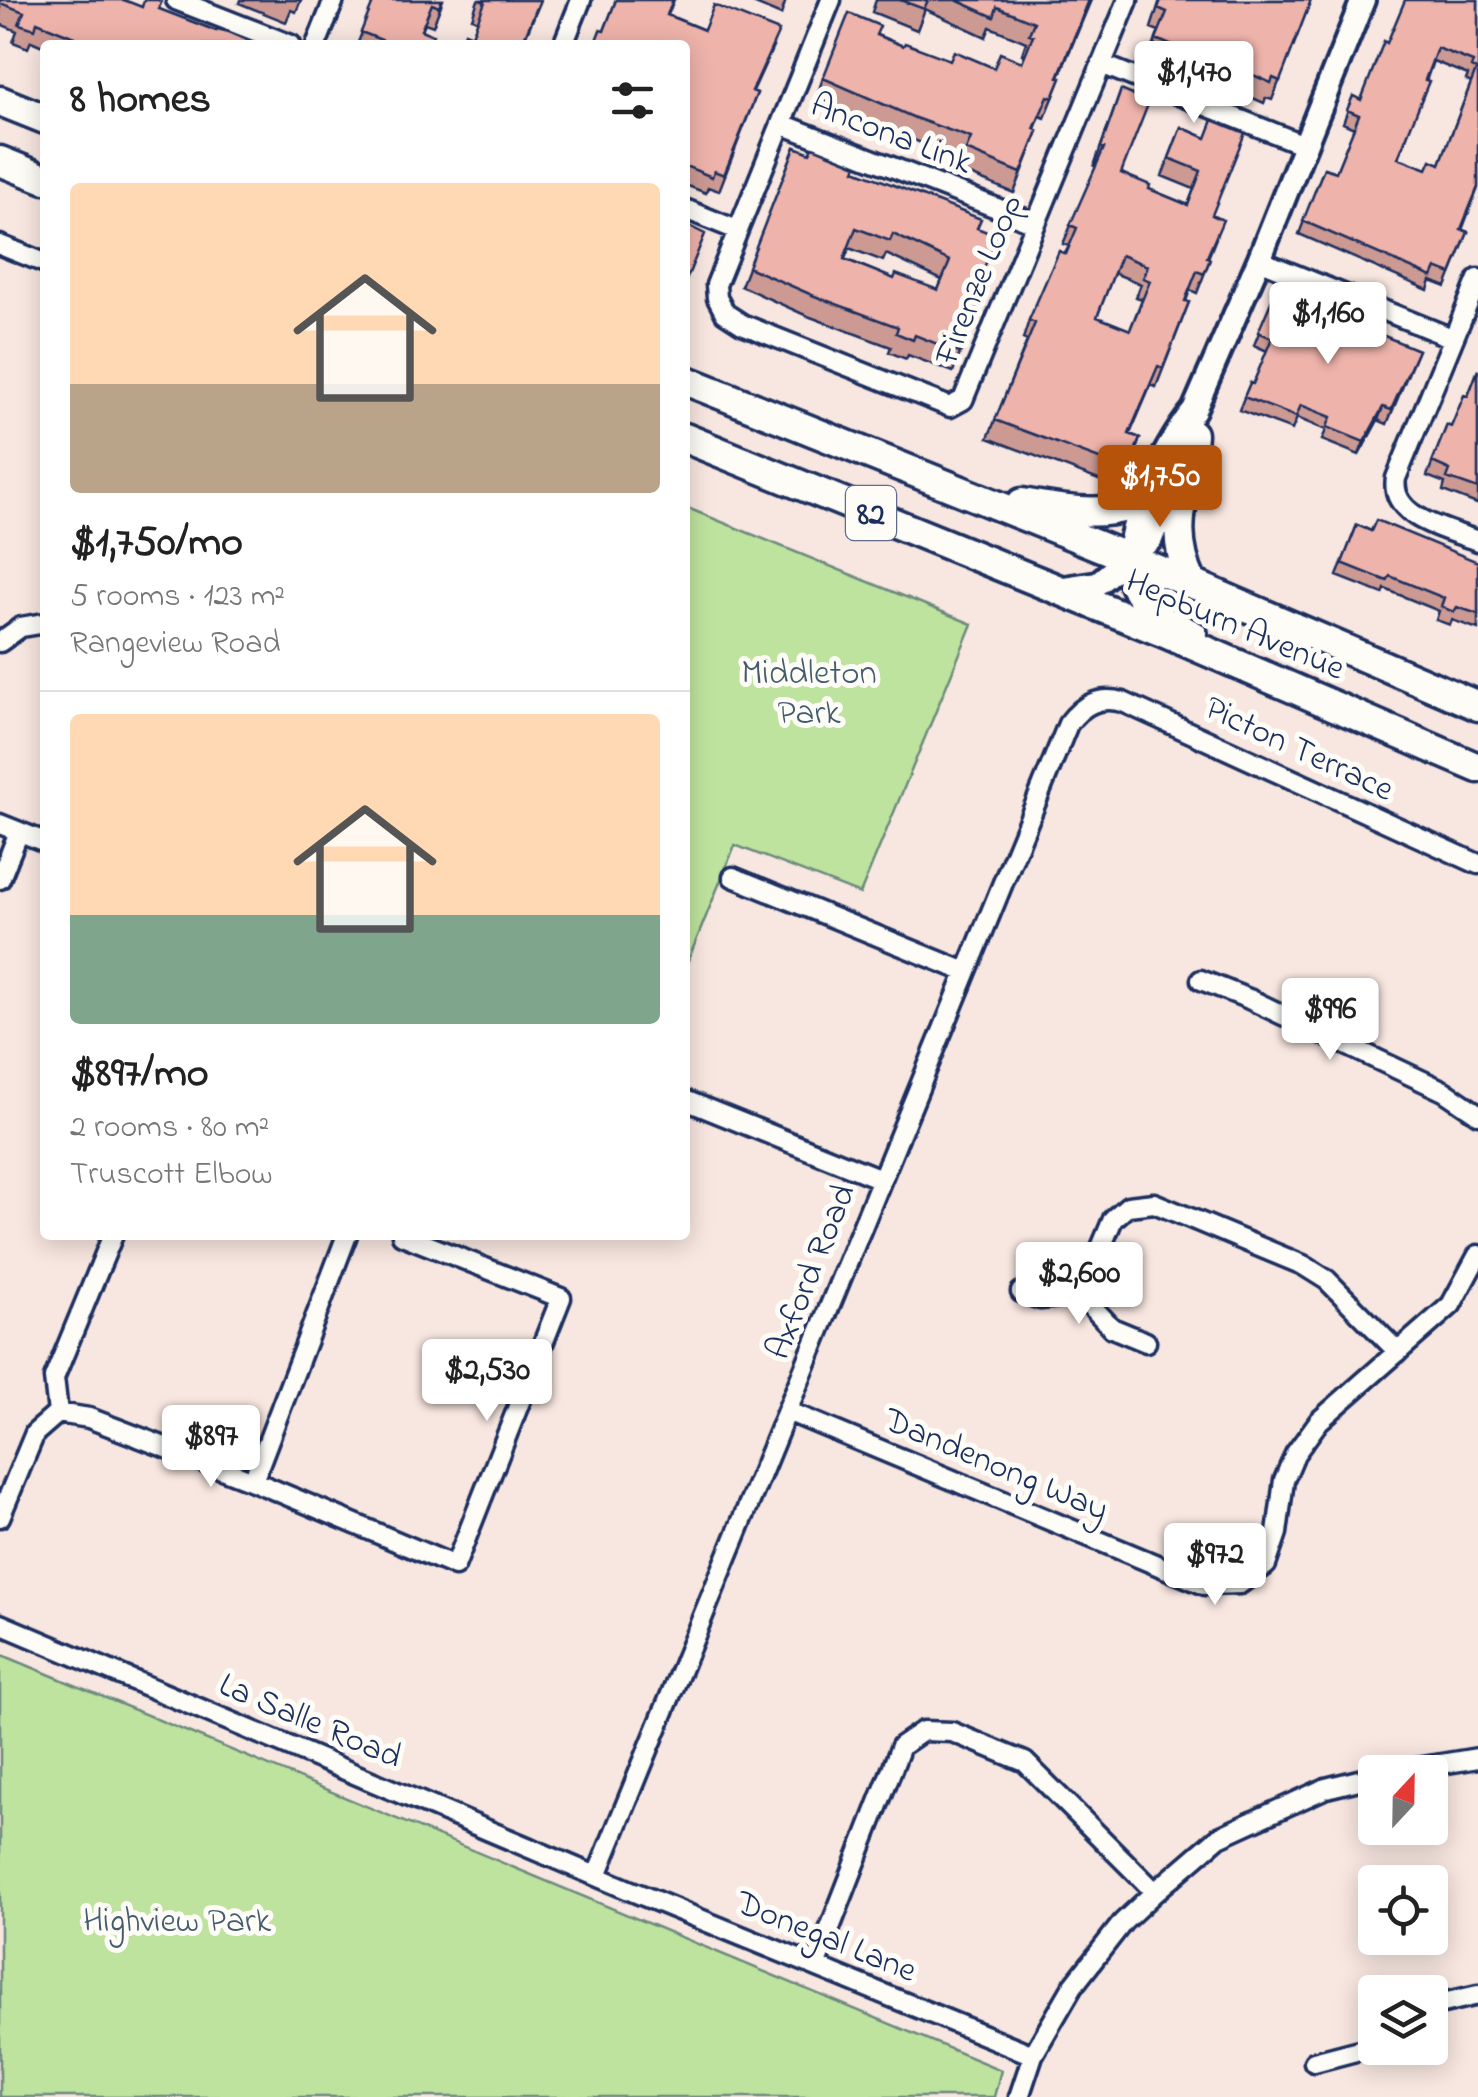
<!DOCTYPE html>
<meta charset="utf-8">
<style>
:root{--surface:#fff;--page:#f6f6f6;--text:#222;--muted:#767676;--line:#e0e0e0;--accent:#b45309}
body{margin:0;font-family:"Indie Flower",sans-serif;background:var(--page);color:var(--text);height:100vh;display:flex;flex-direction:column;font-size:38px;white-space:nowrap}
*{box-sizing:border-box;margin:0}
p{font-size:32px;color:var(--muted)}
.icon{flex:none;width:55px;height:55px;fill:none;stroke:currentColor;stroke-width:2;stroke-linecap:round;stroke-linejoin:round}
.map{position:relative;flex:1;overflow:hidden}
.sheet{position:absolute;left:40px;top:40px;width:650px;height:1200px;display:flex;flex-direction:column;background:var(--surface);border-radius:10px;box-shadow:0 5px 25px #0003}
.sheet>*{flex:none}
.needle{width:65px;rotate:22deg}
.fabs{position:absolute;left:1358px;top:1755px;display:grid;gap:20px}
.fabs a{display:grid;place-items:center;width:90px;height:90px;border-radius:10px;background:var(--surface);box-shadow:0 5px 25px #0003;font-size:50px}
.price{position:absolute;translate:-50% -85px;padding:0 22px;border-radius:10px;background:#fff;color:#222;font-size:32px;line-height:65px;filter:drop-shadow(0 2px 5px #0008)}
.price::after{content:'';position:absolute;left:50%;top:60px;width:30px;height:22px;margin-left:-15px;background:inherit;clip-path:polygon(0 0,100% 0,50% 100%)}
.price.on{background:var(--accent);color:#fff}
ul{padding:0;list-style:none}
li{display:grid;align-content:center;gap:20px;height:530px;padding:0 30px}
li+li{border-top:2px solid var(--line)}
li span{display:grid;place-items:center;height:310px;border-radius:10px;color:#555}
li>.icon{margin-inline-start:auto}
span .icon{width:180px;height:180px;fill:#fffc;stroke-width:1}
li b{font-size:42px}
h2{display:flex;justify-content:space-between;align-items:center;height:120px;padding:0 30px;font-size:42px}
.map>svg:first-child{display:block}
.green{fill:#bee39e;stroke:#6c897e;stroke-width:2.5}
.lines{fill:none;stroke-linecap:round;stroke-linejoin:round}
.minor-casing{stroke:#1b2f5e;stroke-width:25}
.tertiary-casing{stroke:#1b2f5e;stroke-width:30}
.primary-casing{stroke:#1b2f5e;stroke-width:35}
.minor{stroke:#fdfcf7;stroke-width:18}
.tertiary{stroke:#fdfcf7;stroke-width:22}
.primary{stroke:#fdfcf7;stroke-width:28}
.wall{fill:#cd9a93;stroke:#1b2f5e;stroke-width:2.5;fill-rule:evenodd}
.shaded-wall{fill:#a77d78;stroke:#1b2f5e;stroke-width:2.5}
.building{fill:#eeb3ab;stroke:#1b2f5e;stroke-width:2.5;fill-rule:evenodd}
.labels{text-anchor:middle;stroke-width:10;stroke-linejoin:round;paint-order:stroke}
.shield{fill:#fdfcf7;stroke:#5f6c8c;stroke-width:2.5}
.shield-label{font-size:32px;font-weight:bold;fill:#1b2f5e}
.street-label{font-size:35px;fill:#1b2f5e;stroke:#fdfcf7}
.park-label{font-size:35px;fill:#445c6e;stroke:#fdfcf7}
</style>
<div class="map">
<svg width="1478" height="2097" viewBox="0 0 1478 2097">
<rect width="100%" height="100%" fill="#f8e6e0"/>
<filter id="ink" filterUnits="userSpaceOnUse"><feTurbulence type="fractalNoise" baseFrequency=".01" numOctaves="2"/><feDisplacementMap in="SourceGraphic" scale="20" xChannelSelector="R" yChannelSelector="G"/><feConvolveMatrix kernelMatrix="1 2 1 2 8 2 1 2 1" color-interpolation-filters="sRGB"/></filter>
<g filter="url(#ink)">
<path class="green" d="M685,507L972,624L860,894L735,845L685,968Z
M0,1654L1001,2070L994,2097H0Z"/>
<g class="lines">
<g class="minor-casing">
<path id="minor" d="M176,0L291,45
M831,0L716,285L717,298L725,313L742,324L950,407L963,400L1128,0
M316,45L334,0
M563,45L581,0
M1101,64L1304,145
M782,124L1035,223
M685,209L737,230
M0,245L45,263
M1259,260L1452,338
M1478,279L1396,478C1389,518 1449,530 1478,541
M0,642L21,627L45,623
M0,824L45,842
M733,877L966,972
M0,879L19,832
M1201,980L1249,999L1444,1091L1478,1114
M685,1100L881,1179
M1021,1292L1040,1299L1081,1295L1112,1328L1146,1342
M1081,1295L1113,1219L1128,1206L1154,1203L1303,1265L1327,1280L1398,1352
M787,1411L1205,1585L1240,1584L1266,1565L1277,1533L1284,1480L1295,1454L1319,1421L1451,1305L1478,1255
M58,1413L54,1378L113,1235
M253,1481L347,1235
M0,1517L35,1433L58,1413L89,1418L253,1481L455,1566L561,1298L402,1235
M0,1624L629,1890L1033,2055
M1392,1772L1478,1758
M597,1875L1068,724C1083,704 1099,696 1123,702L1478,864
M816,1964L901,1746L923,1731L952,1732L1025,1762L1155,1892
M1430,2006L1478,1995
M1314,2062L1375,2046
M1019,2097L1033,2055L1073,1986L1123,1922L1155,1892L1219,1837L1326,1788L1375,1776"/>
</g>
<g class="tertiary-casing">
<path id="tertiary" d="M1058,589L1098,583L1151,539L1180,466
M1195,633C1176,623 1150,614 1137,595C1107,554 1165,444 1194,410L1259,260L1363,0"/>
</g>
<g class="primary-casing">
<path id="primary" d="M0,101L45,119
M0,161L45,179
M685,380L1198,586L1478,706
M685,438L1165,633L1478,768
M1022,503C1057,509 1121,523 1147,493
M1192,583C1165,527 1189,491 1192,434"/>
</g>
<use href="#minor" class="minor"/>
<use href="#tertiary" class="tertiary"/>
<use href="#primary" class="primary"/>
</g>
<path class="wall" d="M0,0L159,9L216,31L259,45H45V47L31,41L28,48L13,42L17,31L0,24Z
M240,0H301L296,12L291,10L286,22L239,3Z
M369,0H443L433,26L425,23L422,30L429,45H357L374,2Z
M478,0H541L522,45H460L472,35L478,21L472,18Z
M616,0H674L668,15L704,30L773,47L753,91L757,93L719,191L708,187L706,193L685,185V45L595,43L604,31Z
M746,0H786L781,15Z
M876,0H1091L1059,77L1061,78L1045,118L1040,116L1035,129L1038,131L1014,193L958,170L963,158L908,138L816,98L823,78L877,35L903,46L950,60L994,68L1022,62L1025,55L1022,54L1026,42L990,27L986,37L925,9L917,30L872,12Z
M1160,0H1311L1272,100L1266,98L1264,103L1199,74L1197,78L1149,59L1159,31L1151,28Z
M1478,0V188L1462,230L1468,232L1446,287L1431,281L1428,290L1299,234L1324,168L1336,172L1354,128L1343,123L1353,96L1361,100L1387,43ZM1433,61L1468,75L1466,80L1471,83L1440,164L1427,169L1399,158Z
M1121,90L1122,173L1149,189L1188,205L1194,189L1162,176L1181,127L1206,138L1212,215L1216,238L1208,258L1210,259L1197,293L1190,290L1186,301L1189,302L1156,387L1151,385L1130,434L1140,438L1125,479L1111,477L1109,482H1104L988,438L1027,341L1023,339L1029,320L1069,246L1063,244L1096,167L1094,166ZM1114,273L1141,284L1136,297L1142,299L1130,330L1097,317Z
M795,147L855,170L978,228L982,275L989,278L953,372L908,355L906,359L889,352L891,347L805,315L741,286ZM849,248L883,261L886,254L942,280L938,290L894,279L845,259Z
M1274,295L1418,350L1387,424L1378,420L1359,455L1322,440L1326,430L1297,418L1292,430L1239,410L1250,383L1253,384L1267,351L1254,345Z
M1478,370V501L1477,504L1443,491L1445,483L1427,476L1447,425L1451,427L1468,396Z
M1357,525L1371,531L1478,562V629L1452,620L1450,625L1436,620L1439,611L1385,589L1383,594L1337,576Z"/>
<path class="shaded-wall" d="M1383,407L1378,420L1359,455L1364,442Z
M1140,438L1125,479L1111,477L1118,458Z
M1110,463H1116L1109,482H1104Z"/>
<path class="building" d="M0,0H124L142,7L144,0H158L161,2L159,9L216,31L217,29L229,32L259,45H94L37,22L35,29L19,24L24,12L0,3Z
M374,0H442L439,7L432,4L421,30L433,35L429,45H394L361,32Z
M480,0H540L523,41L518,39L516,45H460L465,32L472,35L485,2Z
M616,0H673L667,15L704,30L714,5L779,31L752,91L757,93L724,175L714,171L712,177L685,166V45H588L589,41L595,43L600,30L604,31Z
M900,0H928L924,9Z
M956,0H1089L1058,77L1061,78L1053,98L1048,96L1034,129L1038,131L1021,173L966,150L971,138L915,118L823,78L849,13L880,26L876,35L903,46L905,43L950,60L954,51L994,68L1000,53L1022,62L1033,35L1029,34L1034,22L997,7L994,17Z
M1161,0H1311L1280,81L1273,78L1271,83L1206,54L1204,59L1156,39L1167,12L1158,8Z
M1405,0H1478V187L1461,229L1468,232L1451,274L1436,268L1432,277L1303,221L1324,168L1336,172L1359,115L1347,110L1353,96L1361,100L1384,41L1387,43ZM1437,48L1473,62L1471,67L1476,70L1440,164L1431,160L1427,169L1398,158L1429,81L1425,80Z
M1121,90L1149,102L1121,173L1150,185L1149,189L1188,205L1201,171L1169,158L1181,127L1206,138L1213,120L1245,133L1212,215L1223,220L1207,257L1210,259L1204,274L1197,271L1185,301L1189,302L1163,368L1158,366L1129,434L1140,438L1132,460L1118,458L1116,463H1110L995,420L1035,323L1029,320L1059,251L1066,254L1077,228L1070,225L1104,148L1101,147ZM1121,255L1148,266L1143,278L1150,281L1130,330L1097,317Z
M795,147L810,153L813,147L840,158L857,165L855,170L981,219L977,228L997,236L981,275L989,278L960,353L915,335L913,340L896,333L898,327L812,295L748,267ZM856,228L890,241L893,234L950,261L938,290L896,274L894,279L844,259Z
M685,224L705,234L685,283Z
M1274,295L1289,301L1291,297L1418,350L1391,410L1383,407L1364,442L1327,427L1331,417L1301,405L1296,417L1244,397L1250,383L1253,384L1272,338L1258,332Z
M1478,370V489L1447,478L1450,470L1432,462L1447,425L1451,427L1464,395L1468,396Z
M1376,520L1478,562V614L1457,607L1454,612L1441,607L1444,598L1390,576L1387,581L1342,563L1357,525L1371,531Z"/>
</g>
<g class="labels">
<rect class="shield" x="846" y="486" width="50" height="54" rx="8"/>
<g class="shield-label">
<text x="871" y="524">82</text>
</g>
<g class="street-label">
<text transform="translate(892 132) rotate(21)" y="12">Ancona Link</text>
<text transform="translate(977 279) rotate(-68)" y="12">Firenze Loop</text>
<text transform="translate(1236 623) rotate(23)" y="12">Hepburn Avenue</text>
<text transform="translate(1300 747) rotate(25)" y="12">Picton Terrace</text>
<text transform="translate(809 1271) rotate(-68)" y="12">Axford Road</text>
<text transform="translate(997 1463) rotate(23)" y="12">Dandenong Way</text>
<text transform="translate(311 1719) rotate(23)" y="12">La Salle Road</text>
<text transform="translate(827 1935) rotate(22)" y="12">Donegal Lane</text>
</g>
<g class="park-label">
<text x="809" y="683">Middleton<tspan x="809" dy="40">Park</tspan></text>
<text x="177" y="1931">Highview Park</text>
</g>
</g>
</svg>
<div class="fabs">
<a><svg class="needle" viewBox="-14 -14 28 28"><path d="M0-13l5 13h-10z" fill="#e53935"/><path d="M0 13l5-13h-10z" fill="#767676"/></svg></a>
<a><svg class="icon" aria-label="locate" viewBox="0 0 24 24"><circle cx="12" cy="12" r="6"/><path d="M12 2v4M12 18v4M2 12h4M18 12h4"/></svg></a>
<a><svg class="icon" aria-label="layers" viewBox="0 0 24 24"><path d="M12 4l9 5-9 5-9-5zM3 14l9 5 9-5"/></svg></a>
</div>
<b class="price" style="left:1194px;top:126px">$1,470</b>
<b class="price" style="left:1328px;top:367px">$1,160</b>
<b class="price on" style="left:1160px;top:530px">$1,750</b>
<b class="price" style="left:1330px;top:1063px">$996</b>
<b class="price" style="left:1079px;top:1327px">$2,600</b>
<b class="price" style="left:487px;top:1424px">$2,530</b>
<b class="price" style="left:211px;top:1490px">$897</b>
<b class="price" style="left:1215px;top:1608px">$972</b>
<section class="sheet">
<h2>8 homes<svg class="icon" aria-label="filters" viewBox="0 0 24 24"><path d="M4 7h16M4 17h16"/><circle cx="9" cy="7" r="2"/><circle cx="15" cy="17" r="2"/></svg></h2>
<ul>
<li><span style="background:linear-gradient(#ffd9b3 65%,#b9a48a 0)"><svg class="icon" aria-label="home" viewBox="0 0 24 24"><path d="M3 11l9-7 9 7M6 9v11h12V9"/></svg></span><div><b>$1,750/mo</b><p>5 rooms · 123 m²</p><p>Rangeview Road</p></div></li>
<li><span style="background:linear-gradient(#ffd9b3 65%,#7fa58c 0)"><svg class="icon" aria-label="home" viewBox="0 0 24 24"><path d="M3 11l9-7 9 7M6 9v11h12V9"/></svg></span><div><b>$897/mo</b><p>2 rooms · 80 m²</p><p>Truscott Elbow</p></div></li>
</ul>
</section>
</div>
